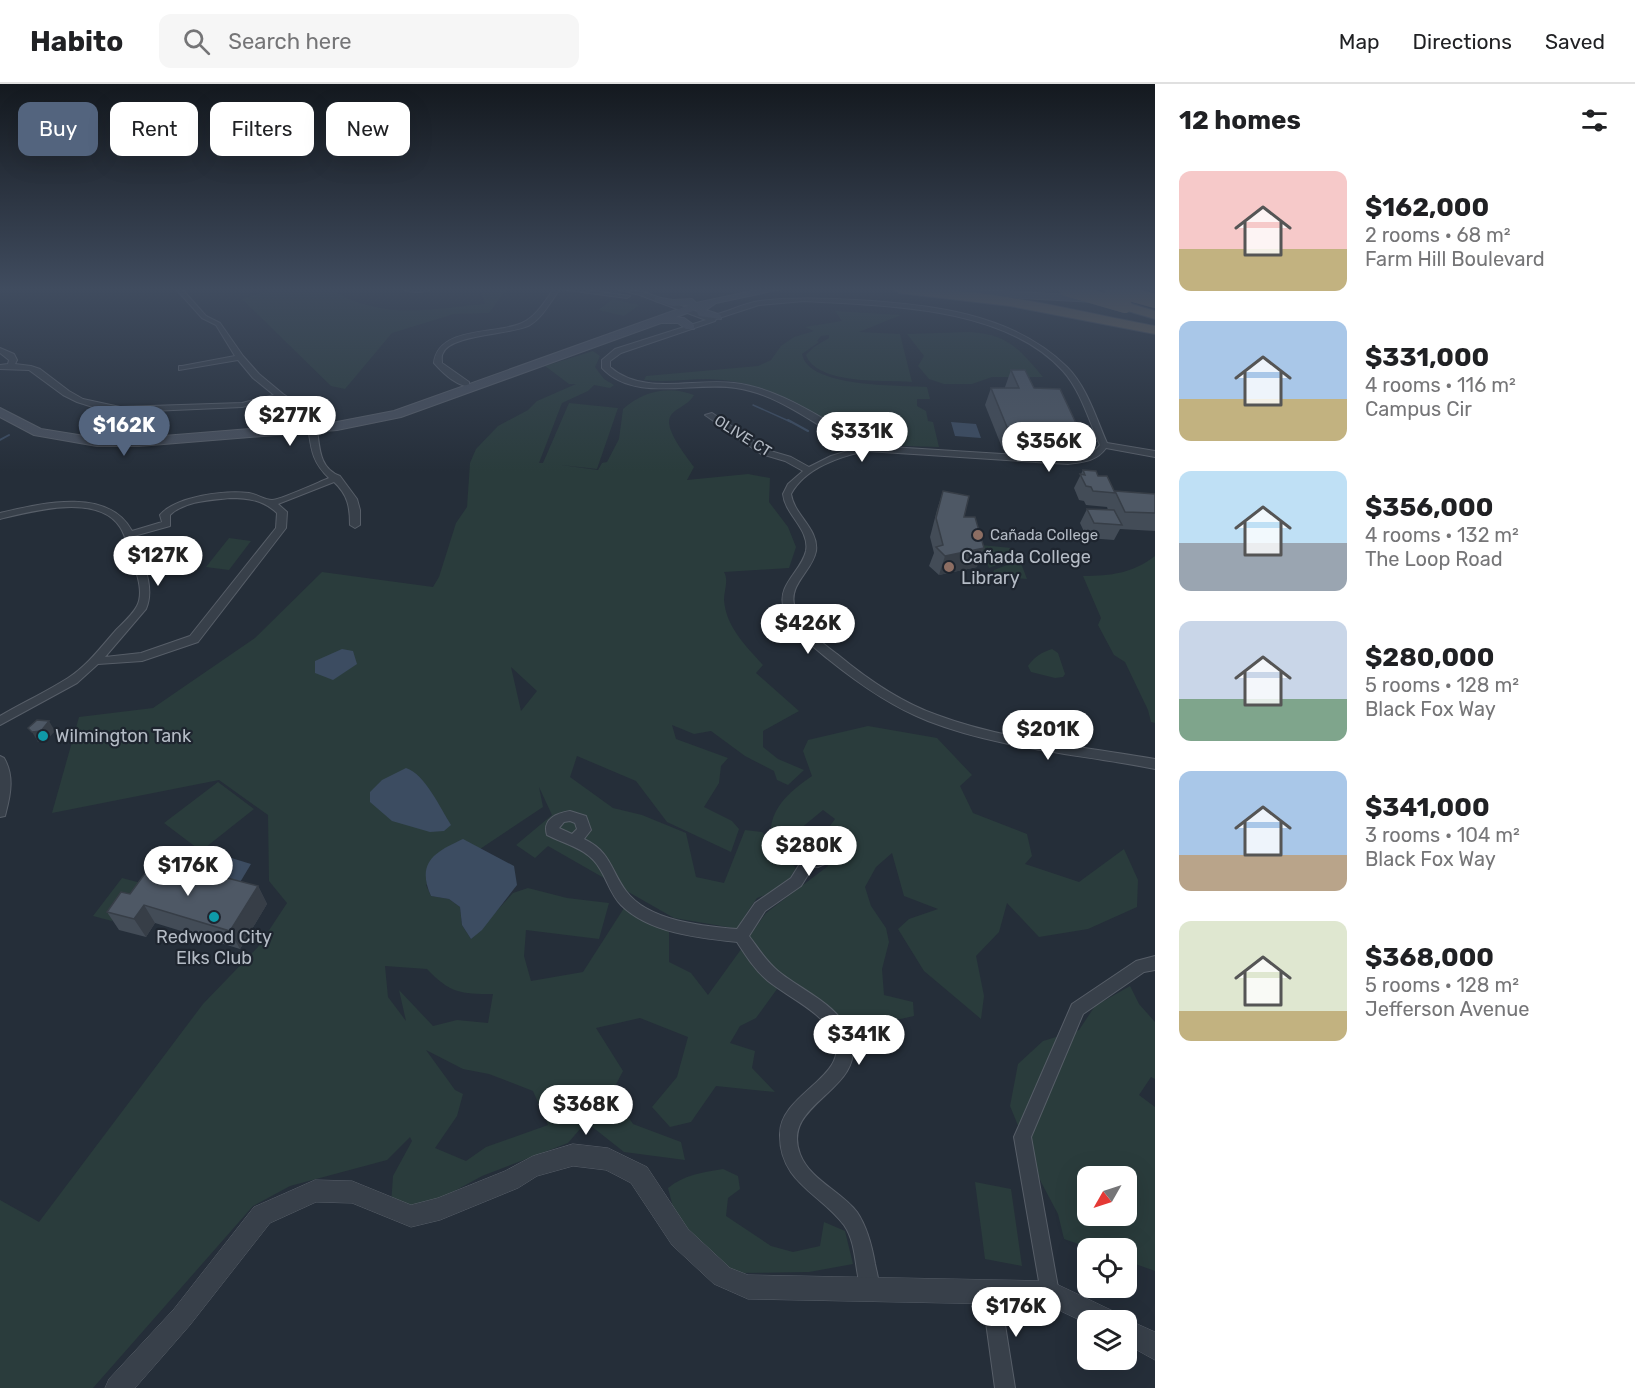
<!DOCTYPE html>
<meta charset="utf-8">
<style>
:root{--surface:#fff;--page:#f6f6f6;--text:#202124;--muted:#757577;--line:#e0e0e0;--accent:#53647e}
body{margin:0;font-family:Rubik,sans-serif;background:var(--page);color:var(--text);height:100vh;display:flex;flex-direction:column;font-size:22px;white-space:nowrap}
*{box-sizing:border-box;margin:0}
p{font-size:20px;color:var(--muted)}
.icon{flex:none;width:33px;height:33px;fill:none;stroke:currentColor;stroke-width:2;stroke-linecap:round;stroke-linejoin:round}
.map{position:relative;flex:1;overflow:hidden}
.side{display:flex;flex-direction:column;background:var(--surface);width:480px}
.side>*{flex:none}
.banner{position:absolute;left:18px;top:18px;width:570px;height:54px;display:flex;gap:12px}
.needle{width:39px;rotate:231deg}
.tools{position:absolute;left:1077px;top:1082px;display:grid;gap:12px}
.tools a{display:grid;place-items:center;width:60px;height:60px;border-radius:12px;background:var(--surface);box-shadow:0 6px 24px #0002;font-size:30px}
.price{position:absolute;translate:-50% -51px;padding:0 14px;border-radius:21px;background:#fff;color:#222;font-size:20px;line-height:39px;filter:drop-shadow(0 2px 3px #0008)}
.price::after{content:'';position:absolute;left:50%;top:36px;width:18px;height:14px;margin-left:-9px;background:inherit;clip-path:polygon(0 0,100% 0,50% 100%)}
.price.current{background:var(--accent);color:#fff}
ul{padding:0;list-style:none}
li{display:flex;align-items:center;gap:18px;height:150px;padding:0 24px}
li span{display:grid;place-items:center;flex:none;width:168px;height:120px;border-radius:12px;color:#555}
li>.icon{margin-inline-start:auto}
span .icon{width:72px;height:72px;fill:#fffc;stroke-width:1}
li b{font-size:26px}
h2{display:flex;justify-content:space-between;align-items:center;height:72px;padding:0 24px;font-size:26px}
.chip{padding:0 21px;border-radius:12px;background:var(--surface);box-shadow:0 6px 24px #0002;font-size:21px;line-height:54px}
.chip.current{background:var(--accent);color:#fff}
header{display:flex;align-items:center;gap:36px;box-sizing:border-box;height:84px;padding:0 30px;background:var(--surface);border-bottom:2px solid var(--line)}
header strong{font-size:28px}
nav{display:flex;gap:33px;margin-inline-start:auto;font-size:21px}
.search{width:420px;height:54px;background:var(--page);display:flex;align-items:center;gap:15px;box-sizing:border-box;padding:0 21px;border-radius:12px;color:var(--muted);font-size:22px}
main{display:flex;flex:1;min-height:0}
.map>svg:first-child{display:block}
.green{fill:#2a3c3c;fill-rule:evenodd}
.water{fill:#3c4c61}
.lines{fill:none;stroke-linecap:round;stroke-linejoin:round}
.stream-far1{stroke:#3c4c61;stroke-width:1.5}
.stream{stroke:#3c4c61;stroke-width:2}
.minor-casing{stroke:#575e68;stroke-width:2}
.tertiary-casing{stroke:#575e68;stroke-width:1}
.secondary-casing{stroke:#575e68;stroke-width:2}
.motorway-casing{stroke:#444b55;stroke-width:2}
.minor{fill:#38404a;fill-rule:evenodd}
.tertiary{fill:#38404a;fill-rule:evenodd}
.secondary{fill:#474f5c;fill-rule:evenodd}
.motorway{fill:#6f6556;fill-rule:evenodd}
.motorway-bridge-casing{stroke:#444b55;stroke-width:14;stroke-linecap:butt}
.motorway-bridge{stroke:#6f6556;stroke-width:14}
.wall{fill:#434c57}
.shaded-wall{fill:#373e47}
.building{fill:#4e5865;stroke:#373e47;stroke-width:1.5}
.education-dot{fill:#8d6e63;stroke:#1e252f;stroke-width:2}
.culture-dot{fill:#0f9aa8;stroke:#1e252f;stroke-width:2}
.labels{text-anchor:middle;stroke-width:4.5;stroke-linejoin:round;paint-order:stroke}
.far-street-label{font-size:15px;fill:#b4bbc5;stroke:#1e252f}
.far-poi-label{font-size:15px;fill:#b4bbc5;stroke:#1e252f;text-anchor:start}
.poi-label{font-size:18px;fill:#b4bbc5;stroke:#1e252f;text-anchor:start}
</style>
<header>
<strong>Habito</strong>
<div class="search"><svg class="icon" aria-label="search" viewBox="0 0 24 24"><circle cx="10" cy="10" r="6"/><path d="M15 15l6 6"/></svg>Search here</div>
<nav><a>Map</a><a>Directions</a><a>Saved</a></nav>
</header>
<main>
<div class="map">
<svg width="1155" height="1304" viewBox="0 0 1155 1304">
<rect width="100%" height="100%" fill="#252e39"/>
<path class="green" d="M273,205H341L337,209C389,236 429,225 485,220L480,205H507L489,229L454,230L392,249L345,305L331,302L242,215Z
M613,215L639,221L624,232L598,226Z
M835,227L901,231L859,248L900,250L912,298C885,296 817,301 806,271L814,263L829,254V251L821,252L817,257L819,258L802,270C808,304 899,301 927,303L930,315H917V322L926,327L928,337L933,338L939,363L872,361L859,357C808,328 770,297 708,295C686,295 665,299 644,296L646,292L758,282L771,276L781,262L794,253L814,247L805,243L842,237Z
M969,248C1008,250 1019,265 1043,293H992L972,300H944L929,295L918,282L924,272L907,250Z
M593,267L600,272L595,283L604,295L614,301L610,304L594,301L588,307L562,319L539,379H543L569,319L618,324L597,385L561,381L598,386L602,379L607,378L619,355L623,325C643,307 669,301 694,311C687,323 674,324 670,333C664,345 687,373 694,383L687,396L748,390L770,394L769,418L788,443L796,463L789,484L724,488C729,497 724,506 724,516C726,543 746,562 763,581L756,589L799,627L763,647V663L778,675L804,686L788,701L777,696L774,687L745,672L711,647L694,650L672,641L676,655L728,674L721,682L719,699L704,723L732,737L739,745L731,768L667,738L636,697L577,672L570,693L613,724L642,731L686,749L696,793L724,799L745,746L762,748L796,784L784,804L757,814L746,830L739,845L674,834L548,762L535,774L516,761L552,731L539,703L543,723L426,801L431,812L449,815L460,823L462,841L471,855L513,809L528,804L567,814L609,819L599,855L526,846L524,872L531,897L583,888L624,824L669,848V878L691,889L708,911L742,864L777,905L756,934L740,942L730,959L755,967L752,984L775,1008L716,1002L691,1038L670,1043L652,1023L677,993L688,953L640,934L596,944L623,987L612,1008L633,1040L681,1058L685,1076L624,1068L586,1038L568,1059L482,1092L427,1122L391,1121L393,1092L412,1057L410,1053L387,1076L290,1102L253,1122L93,1304H0V1116L39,1138L203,920L258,863L287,819L269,797L268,731L219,696L52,729L79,633L153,624L255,554L322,488L433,503L439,493L456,439L467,423L470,379L476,365L498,342L528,326L537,317L576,300H569L545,282ZM511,583L537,607L521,627ZM385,882L427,885C450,909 460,910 493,910L488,939L457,936L433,942L399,906L406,937L388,913ZM426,966L463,985L489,990L533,1007L548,1041L486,1063L466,1077L435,1064L457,1032L463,1010L455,1006Z
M229,454L251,457L229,486L206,483Z
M981,461L1011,464L1012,467L1004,478L989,484Z
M1017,469L1027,495L992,492L994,486L1007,481Z
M1155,472V639L1151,638L1148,626L1125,578L1114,571L1098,541L1101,534L1083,492C1111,492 1133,489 1155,472Z
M1052,565L1058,569L1065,590L1063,593L1055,594L1031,588L1028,582C1034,573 1042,568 1052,565Z
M868,642L937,654L972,691L960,702L973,729L1027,750L1032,772L1025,780L1079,798L1124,765L1138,796L1137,823L1088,845L1039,853L1007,819L999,848L976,872L984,912L981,935L924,887L898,845L909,835L938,825L904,812L892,769L876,783L865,803L871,822L886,844L889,858L882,885L884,911L913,918L914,932L851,946L774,887L748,854L766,829L828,782L821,754L835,735L823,726L783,759L771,749C770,723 793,705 812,692L803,667L808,656Z
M218,698L254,725L201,767L164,739Z
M122,794L141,799L112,837L93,832Z
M1130,902L1139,920L1155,938V995L1151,993L1139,1011L1155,1023V1187L1127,1177L1126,1164H1090L1064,1155L1058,1130L1041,1098L1010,1022L1018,980L1043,957L1079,946L1095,922ZM1088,1092H1126V1131H1088Z
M723,1085L738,1092L740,1105L728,1114L726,1132L771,1162L793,1168L820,1162L824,1138L845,1147L853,1180L809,1188L737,1189L715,1178L693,1152L674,1127L668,1104C684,1091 703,1088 723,1085Z
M975,1098L1011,1105L1022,1182L985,1175Z"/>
<path class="water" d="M951,338L976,340L981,354L955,352Z
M342,565L353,567L357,580L333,596L315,589V577Z
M406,684C425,690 440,724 451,741L444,747L430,748L392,737L370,718V708L382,696Z
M463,755L514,782L517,801L482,846L471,855L462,841L460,823L449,815L431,812C416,778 435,768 463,755Z
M215,769L251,780L239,800L200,791Z"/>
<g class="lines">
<path class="stream-far1" d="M753,321L791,338"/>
<path class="stream" d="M788,336L808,347
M0,356L9,351"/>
<g class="minor-casing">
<path id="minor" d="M176,205H182L206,232L220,239L243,272L259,290L283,310L313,330C322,351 313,382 340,392L357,415L360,426V441L355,444L350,441C350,423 348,411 334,398L278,420L287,428L286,444L198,558L142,577L98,580L77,599L0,641V632C22,619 46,608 68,594C87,582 101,563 116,546C123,539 133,530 137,522C144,509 137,490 133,477C129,467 126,452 120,443C98,409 32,427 0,435V429C39,420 108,402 132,447L162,438L160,431C176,412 226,406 249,409C256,410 265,416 272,416C280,416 319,398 329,394C308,374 312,359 306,333L279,315L242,323L128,328L96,324L77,318L63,311L29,286L0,285V281L8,280L9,276L0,269V264L14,270L17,276L15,280L31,282L40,285L69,307L83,315L120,323L242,319L274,311L253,294L238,276L179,286V282H182L235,272L216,241L202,234ZM230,414C248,414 263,416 277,429L276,444L190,552L141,569L105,573L146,525C156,502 141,475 134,452L170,442V431C184,417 211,416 230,414Z
M403,205H431C425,209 409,209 403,205Z
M554,205H578L630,212L627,214L560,205C551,217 543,233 530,241C511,251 451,250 443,269C441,272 442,275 442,279L469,298V302C456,302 442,288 434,279C438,242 496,251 522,239C536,233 545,217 554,205Z
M617,205L644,208L708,232C726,230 742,219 760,217C792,213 823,214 855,216C928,220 1013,229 1067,283C1087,303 1096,334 1107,359L1155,367V373L1106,364C1097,377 1083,378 1068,380L867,367C840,372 805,384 791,410C794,431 819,445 816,467C812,488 787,501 795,524C801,544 821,558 837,570C867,595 900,618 937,631C1006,657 1083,662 1155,675V685C1080,670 1000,665 928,637C892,623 859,600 828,575C811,561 791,546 784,525C776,501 801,488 806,467C810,445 785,431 783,410L788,400L803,387L785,377L761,370L705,331L712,329L767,366L791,373L809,383L831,372L861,363C818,346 784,311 736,304C694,297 635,319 602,284V276L615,265L706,236L640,211ZM804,217C886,222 1004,222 1063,287C1081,307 1089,337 1100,361C1091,372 1081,373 1068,374L874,362C828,341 786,305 734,299C694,294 643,312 610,283V277L621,269L715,237L716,235L759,221Z
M0,672L4,674C14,691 11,709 6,728L5,732L0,733Z
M570,727L586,732L591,746L584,755C611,768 610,785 626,807C648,837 703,842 737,845L755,819L791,794L801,778L793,768L798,755C813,750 825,752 833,767L829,778L818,783H813L801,802L765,827L749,852C758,864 766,877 778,887C802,907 841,921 851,954C867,1007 780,1018 800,1070C810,1096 841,1107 857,1128C867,1143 872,1162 875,1180C877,1190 881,1201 877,1211L870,1213L863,1211C854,1189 858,1161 844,1141C820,1109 779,1098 780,1050C780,1009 851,993 834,953C824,929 788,913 768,897C755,886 746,872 737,858C699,854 649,849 621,821C611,811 607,796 600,785C589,765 567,761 547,751C542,735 557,729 570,727ZM570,737L575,739L577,745L572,750L559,744L564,738ZM808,763H813L819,768L818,771L814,772L807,767Z
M1155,872V886L1144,888L1083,930L1031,1053L1059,1209L1057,1216L1050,1218L1043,1216L1041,1209L1014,1053L1072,920L1136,877Z
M991,1200L998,1202L1000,1209L1015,1304H995L982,1209L984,1202Z"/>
</g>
<g class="tertiary-casing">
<path id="tertiary" d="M573,1060L608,1064L647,1083L688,1145L730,1184L748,1191L1050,1197L1113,1227L1116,1236H1088V1240L1048,1221L748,1215L714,1200L672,1161L631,1099L606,1086L573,1082L537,1092L518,1104L440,1136L411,1143L352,1119L316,1118L270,1139L190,1241L135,1304H105L109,1295L174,1225L254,1123L315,1096L352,1097L411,1121L438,1114L505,1087L533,1072Z
M1126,1235L1155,1248V1276L1126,1260V1236H1123Z"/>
</g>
<g class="secondary-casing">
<path id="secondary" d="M762,205H781L716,219L706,226L721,231V235L699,232L696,226L676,233L684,234L694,241V245H686L678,239H661L401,333L337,346L139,362H97L34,351L0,333V324L41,345L97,354H139L337,338L394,327L690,221L673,222L655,217V213L673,216L692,215L696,219Z
M903,205H957L1095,212L1100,215L1095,218L908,208Z"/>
</g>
<g class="motorway-casing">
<path id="motorway" d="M893,205C974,200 1074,227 1155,242V250L1010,222L899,209Z
M1125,218L1155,227V235L1121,225L1119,222L1121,219Z"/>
</g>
<use href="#minor" class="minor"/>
<use href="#tertiary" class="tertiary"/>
<use href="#secondary" class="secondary"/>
<use href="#motorway" class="motorway"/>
<g class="motorway-bridge-casing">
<path id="motorway-bridge" d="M1066,205L1125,222
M1111,205L1155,217"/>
</g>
<use href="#motorway-bridge" class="motorway-bridge"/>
</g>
<path class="wall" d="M1011,286L1034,304L1082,352L1074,370L1003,366L985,321L991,304H1005V303Z
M1083,386L1098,392L1115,408V407L1155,410V447L1120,445L1114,456L1087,454L1080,439L1087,425L1108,426L1107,423L1086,421L1084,417L1079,416L1074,404Z
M943,407L964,433L977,483L939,491L929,482L934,469L930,453L937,426Z
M258,802L267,820L240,865L155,839L146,853L119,846L107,828L130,810Z"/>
<path class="shaded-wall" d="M984,464L977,483L939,491L945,472Z
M49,637L55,647L47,656L38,658L32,648Z
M258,802L267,820L240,865L230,847Z
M144,821L155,839L146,853L134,835Z"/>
<path class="building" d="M1011,286H1025L1034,304L1060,305L1082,352L1009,348L991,304H1019Z
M1083,386L1096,387L1098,392H1107L1115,409L1093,407L1091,403L1086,402L1080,390L1085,391Z
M943,407L969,412L964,433H975L984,464L945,472L936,463L943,461L936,434Z
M1115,407L1155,410V429L1125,428Z
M1087,425L1114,426L1122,441L1094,439Z
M37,636L49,637L41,647L32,648L28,644Z
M181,782L258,802L230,847L144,821L134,835L107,828L121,808L130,810L149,784L174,791Z"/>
<linearGradient id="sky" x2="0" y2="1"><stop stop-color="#14191f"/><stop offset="0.53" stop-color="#404c5f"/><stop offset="1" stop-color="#404c5f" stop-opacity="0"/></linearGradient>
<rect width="1155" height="387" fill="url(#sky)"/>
<g class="education-dot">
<circle cx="978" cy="451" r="6"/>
<circle cx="949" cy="483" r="6"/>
</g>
<g class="culture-dot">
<circle cx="43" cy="652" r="6"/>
<circle cx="214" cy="833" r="6"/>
</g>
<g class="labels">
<g class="far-street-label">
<text transform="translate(743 352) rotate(32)" y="5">OLIVE CT</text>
</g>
<g class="far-poi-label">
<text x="990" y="456">Cañada College</text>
</g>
<g class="poi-label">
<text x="961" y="479">Cañada College<tspan x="961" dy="21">Library</tspan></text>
<text x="55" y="658">Wilmington Tank</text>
<text x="214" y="859" text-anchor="middle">Redwood City<tspan x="214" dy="21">Elks Club</tspan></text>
</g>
</g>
</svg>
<div class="tools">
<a><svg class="needle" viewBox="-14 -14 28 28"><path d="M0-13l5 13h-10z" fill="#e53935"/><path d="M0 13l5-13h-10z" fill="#757577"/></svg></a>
<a><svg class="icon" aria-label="locate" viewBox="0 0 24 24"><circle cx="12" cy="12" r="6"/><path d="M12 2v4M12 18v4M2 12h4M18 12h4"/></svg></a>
<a><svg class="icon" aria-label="layers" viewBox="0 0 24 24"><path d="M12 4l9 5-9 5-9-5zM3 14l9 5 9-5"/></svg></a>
</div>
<b class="price" style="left:290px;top:363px">$277K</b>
<b class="price current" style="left:124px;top:373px">$162K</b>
<b class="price" style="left:862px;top:379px">$331K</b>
<b class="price" style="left:1049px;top:389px">$356K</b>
<b class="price" style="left:158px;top:503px">$127K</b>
<b class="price" style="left:808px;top:571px">$426K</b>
<b class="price" style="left:1048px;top:677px">$201K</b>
<b class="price" style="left:809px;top:793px">$280K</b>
<b class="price" style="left:188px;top:813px">$176K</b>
<b class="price" style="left:859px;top:982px">$341K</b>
<b class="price" style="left:586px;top:1052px">$368K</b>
<b class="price" style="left:1016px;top:1254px">$176K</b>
<div class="banner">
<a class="chip current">Buy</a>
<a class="chip">Rent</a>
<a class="chip">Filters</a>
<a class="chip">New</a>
</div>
</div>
<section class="side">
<h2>12 homes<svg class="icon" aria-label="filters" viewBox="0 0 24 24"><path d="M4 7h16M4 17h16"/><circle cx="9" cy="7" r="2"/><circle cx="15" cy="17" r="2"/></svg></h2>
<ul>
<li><span style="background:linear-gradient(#f6c9c9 65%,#c2b280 0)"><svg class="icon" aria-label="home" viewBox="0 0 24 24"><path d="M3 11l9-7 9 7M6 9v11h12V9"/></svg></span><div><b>$162,000</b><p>2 rooms · 68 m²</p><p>Farm Hill Boulevard</p></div></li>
<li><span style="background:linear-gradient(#a9c7e8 65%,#c2b280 0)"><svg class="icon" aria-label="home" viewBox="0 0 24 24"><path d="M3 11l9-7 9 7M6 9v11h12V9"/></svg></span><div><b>$331,000</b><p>4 rooms · 116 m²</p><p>Campus Cir</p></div></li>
<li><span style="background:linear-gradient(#bfe0f5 60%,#9aa5b1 0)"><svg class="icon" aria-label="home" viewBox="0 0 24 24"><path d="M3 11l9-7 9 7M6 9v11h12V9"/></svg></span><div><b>$356,000</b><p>4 rooms · 132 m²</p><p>The Loop Road</p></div></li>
<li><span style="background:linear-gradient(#c9d6e8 65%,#7fa58c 0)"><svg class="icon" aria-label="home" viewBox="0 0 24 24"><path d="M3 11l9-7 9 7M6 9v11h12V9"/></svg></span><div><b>$280,000</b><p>5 rooms · 128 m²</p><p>Black Fox Way</p></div></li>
<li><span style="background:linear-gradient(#a9c7e8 70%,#b9a48a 0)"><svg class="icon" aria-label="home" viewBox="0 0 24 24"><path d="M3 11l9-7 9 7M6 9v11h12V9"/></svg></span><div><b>$341,000</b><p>3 rooms · 104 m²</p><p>Black Fox Way</p></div></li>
<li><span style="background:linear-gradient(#dfe7d0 75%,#c2b280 0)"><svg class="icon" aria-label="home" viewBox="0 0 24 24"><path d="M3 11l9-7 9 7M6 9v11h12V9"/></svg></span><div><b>$368,000</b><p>5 rooms · 128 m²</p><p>Jefferson Avenue</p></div></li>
</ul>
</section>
</main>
